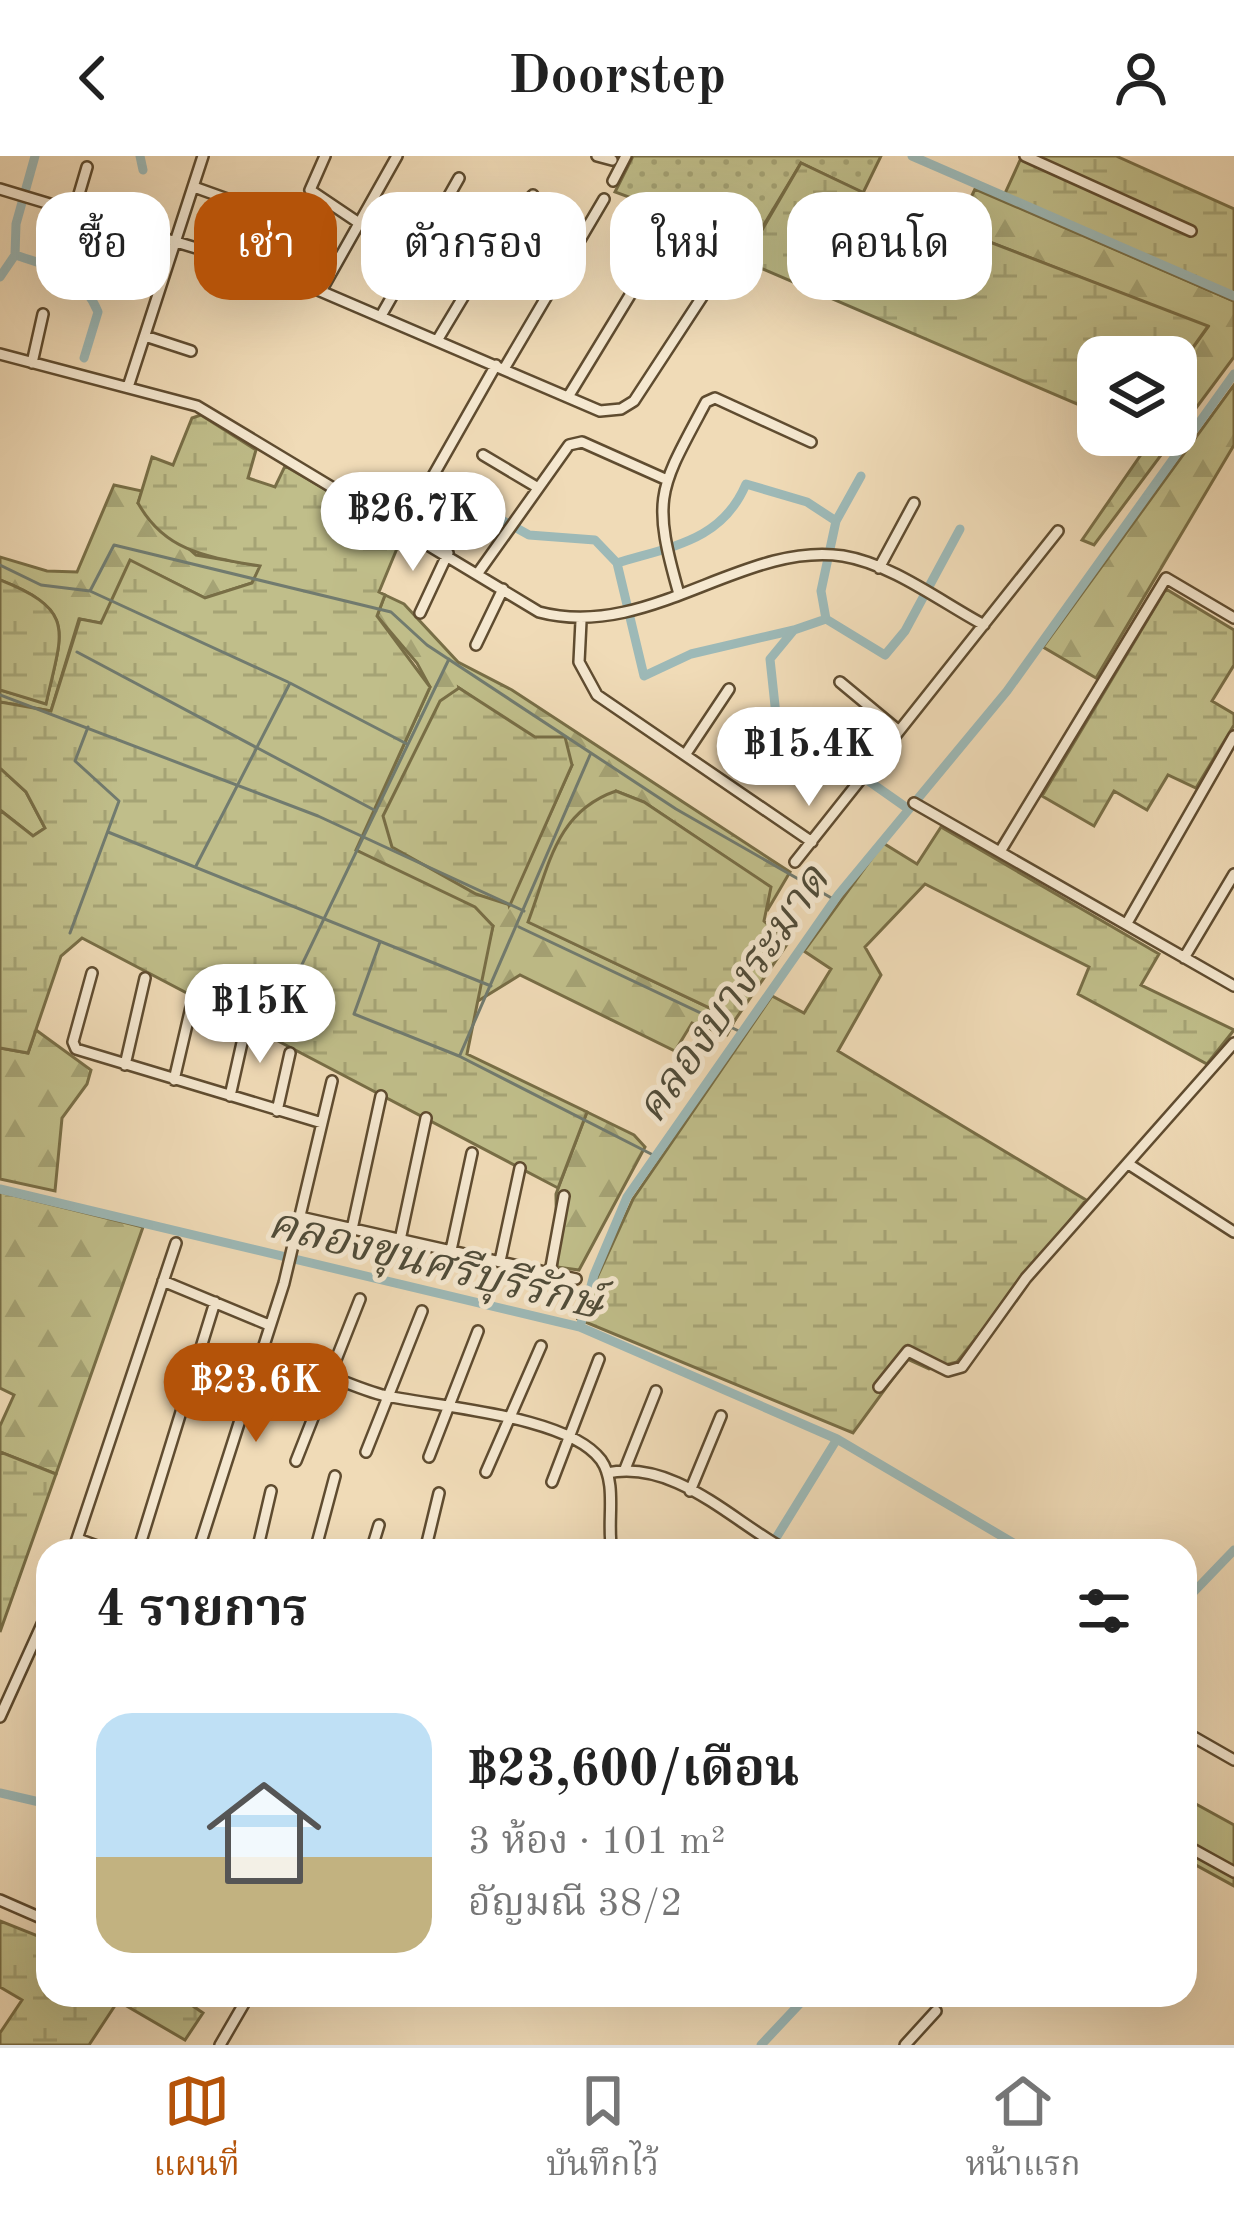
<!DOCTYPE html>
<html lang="th">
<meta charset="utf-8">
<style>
:root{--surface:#fff;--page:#f6f6f6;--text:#222;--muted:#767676;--line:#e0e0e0;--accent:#b45309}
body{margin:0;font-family:"Old Standard TT","Noto Serif Thai",serif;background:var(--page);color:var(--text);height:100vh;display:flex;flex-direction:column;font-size:45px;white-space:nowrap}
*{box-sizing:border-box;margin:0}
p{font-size:39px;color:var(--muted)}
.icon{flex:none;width:66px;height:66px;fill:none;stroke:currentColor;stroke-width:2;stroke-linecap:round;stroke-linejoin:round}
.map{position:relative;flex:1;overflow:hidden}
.side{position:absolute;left:36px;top:1383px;width:1161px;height:468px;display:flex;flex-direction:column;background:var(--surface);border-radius:36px;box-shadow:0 12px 48px #0002}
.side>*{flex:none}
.guide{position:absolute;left:36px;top:36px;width:1164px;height:108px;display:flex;gap:24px}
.fabs{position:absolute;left:1077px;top:180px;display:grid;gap:24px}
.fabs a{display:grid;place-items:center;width:120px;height:120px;border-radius:24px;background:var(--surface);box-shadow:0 12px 48px #0002;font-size:60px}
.price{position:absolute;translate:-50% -102px;padding:0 27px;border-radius:42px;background:#fff;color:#222;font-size:39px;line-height:78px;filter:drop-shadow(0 3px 6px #0008)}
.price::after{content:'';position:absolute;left:50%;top:72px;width:36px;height:27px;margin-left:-18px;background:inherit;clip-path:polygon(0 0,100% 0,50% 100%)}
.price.selected{background:var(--accent);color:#fff}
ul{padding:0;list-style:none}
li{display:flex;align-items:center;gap:36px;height:300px;padding:0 60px}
li span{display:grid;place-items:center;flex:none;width:336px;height:240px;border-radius:36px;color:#555}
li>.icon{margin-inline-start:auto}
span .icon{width:144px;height:144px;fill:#fffc;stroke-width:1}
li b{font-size:51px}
h2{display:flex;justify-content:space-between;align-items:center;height:144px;padding:0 60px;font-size:51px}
.chip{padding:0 42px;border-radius:36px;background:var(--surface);box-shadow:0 12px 48px #0002;font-size:42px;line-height:108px}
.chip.selected{background:var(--accent);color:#fff}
header{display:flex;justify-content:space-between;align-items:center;height:156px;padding:0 60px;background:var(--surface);font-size:54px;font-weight:700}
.tabs{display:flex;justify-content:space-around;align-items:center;height:168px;border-top:3px solid var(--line);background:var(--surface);font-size:33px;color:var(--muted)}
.tabs a{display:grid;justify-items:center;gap:6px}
.tabs .selected{color:var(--accent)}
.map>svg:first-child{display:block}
.grass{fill:url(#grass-dots);stroke:#786e46;stroke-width:3}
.forest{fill:url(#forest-firs);stroke:#786e46;stroke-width:3;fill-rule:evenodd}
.wetland{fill:url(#wetland-marsh);stroke:#786e46;stroke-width:3}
.garden{fill:#c0be8a;stroke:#786e46;stroke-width:3}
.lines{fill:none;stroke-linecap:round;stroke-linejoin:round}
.stream{stroke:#717b6f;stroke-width:3}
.canal{stroke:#9db9b7;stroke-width:9}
.minor-casing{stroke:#5f4c30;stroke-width:14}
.minor{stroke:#f5e8d0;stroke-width:9}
.labels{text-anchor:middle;stroke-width:10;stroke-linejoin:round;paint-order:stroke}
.water-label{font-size:45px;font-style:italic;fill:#504c39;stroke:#f5e8d0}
</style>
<header><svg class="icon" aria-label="back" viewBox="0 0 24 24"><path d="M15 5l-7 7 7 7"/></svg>Doorstep<svg class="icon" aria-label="person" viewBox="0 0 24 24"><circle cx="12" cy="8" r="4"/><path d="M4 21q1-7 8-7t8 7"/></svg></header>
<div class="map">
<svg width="1234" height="1889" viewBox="0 0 1234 1889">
<defs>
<pattern id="grass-dots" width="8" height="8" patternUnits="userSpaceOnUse" patternTransform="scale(3)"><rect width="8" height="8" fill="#c0be8a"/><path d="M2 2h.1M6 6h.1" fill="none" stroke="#a5a375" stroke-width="1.8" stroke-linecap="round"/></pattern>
<pattern id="forest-firs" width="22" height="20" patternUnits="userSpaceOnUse" patternTransform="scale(3)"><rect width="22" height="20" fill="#c0be8a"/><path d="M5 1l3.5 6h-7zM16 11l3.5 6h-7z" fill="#a5a375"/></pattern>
<pattern id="wetland-marsh" width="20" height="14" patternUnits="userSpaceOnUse" patternTransform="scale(3)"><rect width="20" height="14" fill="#c0be8a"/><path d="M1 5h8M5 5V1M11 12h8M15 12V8" fill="none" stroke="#a5a375"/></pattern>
</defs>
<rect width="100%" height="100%" fill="#f0dbb7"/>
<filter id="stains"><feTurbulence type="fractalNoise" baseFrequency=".00167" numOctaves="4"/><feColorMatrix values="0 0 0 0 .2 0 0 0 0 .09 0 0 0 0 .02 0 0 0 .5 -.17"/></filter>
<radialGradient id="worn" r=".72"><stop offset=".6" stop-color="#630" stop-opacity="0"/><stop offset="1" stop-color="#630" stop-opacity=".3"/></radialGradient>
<path class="grass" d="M633,0H881L863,37L801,7L753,87L615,36Z"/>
<path class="forest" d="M975,33L1234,145V201L1176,279V215L1208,171L956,73Z
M1234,229V289L1096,522L1043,491Z
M1134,279H1176L1094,389L1082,384L1142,297Z
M114,329L142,335L138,347L196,399L261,410L252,427L205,442L151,415L100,467L79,463L51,555L0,546V534L46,547C62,475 78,455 0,424V401L47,415L77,416Z
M385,439L404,448L458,506L512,534L790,716L767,755L770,731L644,646L616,635L529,766L735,864L727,879L692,867L675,895L520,819L473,848L493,770L356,694L430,531L417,507L377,460ZM459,532L572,609L509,749Z
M0,612L26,636L45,672L33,680L0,654Z
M36,874L91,914L87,928L62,962L55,1035L0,1023V892L28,897Z
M587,956L634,979L645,991L579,1114L557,1111L556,1038Z
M0,1036L143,1071L56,1318L0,1296V1270L14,1239L0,1232Z"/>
<path class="wetland" d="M1022,0H1116L1234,53V145L1002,44Z
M801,7L875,42L1208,170L1176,215V201H1098V257L744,105Z
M201,259L256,294L248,322L275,331L285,310L403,378L379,436L385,439L377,460L430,531L356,694L475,751L493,770L467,898L587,956L558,1032L82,782L61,800L28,897L0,892V654L33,680L45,672L26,636L0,612V546L51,555L80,463L101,467L130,404L205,442L252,427L260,410C208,401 165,396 138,347L152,301L173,309L192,262Z
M0,424C78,455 62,475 46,548L0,534Z
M1166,433L1234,474V509L1212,545L1234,558V569L1196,632L1168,619L1147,654L1114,635L1094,670L1042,640Z
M459,532L535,581H565L572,609L510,749L476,738L392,691L383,660L440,545Z
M616,635L644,646L771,731L764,765L788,787L735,864L528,766C549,711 555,656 616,635Z
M941,671L1159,798L1141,829L1234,874L1207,908L1078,838L1089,811L925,728L865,791L881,819L838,895L1086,1044L957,1206L929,1213L907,1203L853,1277L578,1163L633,1043L772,840L804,857L831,813L804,795L883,687L917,708Z
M0,1296L56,1318L0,1476Z
M0,1765L48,1784V1839H177L203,1857L185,1884L118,1845L89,1889H0V1877L22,1844L0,1831Z"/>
<path class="garden" d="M1185,1642L1234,1669V1730L1185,1703Z"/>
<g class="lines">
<path class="stream" d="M0,409L41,429L90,435L114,389L391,456L427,489L676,653L835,744
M90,435L288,526
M77,496L376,655
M0,539L318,660L524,755
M108,676L491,830
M196,710L290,527L407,588
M519,771L743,877
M70,777L119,645L75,605L88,571
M380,786L354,858L459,900L657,1001
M270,875L449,503
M460,899L590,599"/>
<path class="canal" d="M35,0L16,68L15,99C52,111 82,117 98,156L84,202
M140,0L143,14
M912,0L1234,140
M0,121L15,99
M460,341L529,379L595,384L617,407L644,520L691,498L794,474
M617,407C672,390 722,385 746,328L807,346L836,365L861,320
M826,463L821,435L836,365
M907,652L823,593L793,599L763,583L776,559L770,503L794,474L826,463L885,499L905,475L960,373
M0,1033L580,1171L837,1283L1027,1395
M580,1171L594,1119L627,1041L838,739L1007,535L1234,218
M768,1395L837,1283
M1185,1445L1234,1394
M0,1637L48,1648
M761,1889L808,1839"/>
<g class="minor-casing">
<path id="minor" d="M325,0L310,34L356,65
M597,0L612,4
M1025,0L1191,75
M613,25L626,0
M194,31L233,45
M0,33L276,116L600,255L621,253L634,245L736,89
M74,55L87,11
M321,135L397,0
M382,158L459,22
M145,180L191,195
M438,183L510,63L533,39
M0,198L197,250L539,456C648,485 743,385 843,400C892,408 941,446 984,469
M32,207L43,158
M504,213L604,43
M128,231L203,0
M568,241L666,80
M483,299L535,330
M404,371L496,209
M879,412L914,347
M478,417L569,289L582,286L665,323
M679,438C651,340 659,334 706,246L715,242L811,286
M420,457L448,397
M581,465L579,506L597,539L812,686
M476,489L503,433
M840,526L899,575
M685,599L729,533
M914,647L1234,830
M1001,694L1166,422L1234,462
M795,706L1058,375
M1127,767L1234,580
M1184,802L1234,718
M92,817L73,886L76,893L322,967
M125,909L145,822
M174,924L192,847
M230,940L246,869
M277,955L290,897
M1130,1009L1234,1076
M300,1061L576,1123
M352,1073L381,940
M400,1084L426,962
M451,1094L472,997
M500,1105L520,1012
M550,1116L564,1040
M163,1125L269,1169
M330,1220C347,1227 364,1234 382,1239C435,1251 568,1259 601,1304C618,1328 606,1368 612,1395
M879,1231L908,1195L948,1215L962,1211L1026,1122L1234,887
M366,1296L422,1155
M429,1301L478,1175
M296,1305L360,1143
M625,1313L656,1235
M486,1316L541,1190
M607,1317C674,1303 731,1364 787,1395
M552,1326L599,1203
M690,1335L721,1260
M78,1383L111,1395
M73,1395L176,1087
M138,1395L215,1146
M198,1395L284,1127L332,925
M257,1395L271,1335
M315,1395L335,1320
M371,1395L379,1369
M425,1395L439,1337
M0,1561L48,1455
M1185,1576L1234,1604
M1185,1689L1234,1716
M0,1744L48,1765
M447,1843L450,1839
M220,1889L249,1839
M905,1889L936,1855"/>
</g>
<use href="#minor" class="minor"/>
</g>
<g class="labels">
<g class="water-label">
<text transform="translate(731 837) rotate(-55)" y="16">คลองบางระมาด</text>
<text transform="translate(436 1106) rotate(14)" y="16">คลองขุนศรีบุรีรักษ์</text>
</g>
</g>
<rect width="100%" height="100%" filter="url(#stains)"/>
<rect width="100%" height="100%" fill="url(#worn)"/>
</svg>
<div class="fabs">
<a><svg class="icon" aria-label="layers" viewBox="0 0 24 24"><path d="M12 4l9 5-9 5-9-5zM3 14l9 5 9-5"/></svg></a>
</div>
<b class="price" style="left:413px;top:418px">฿26.7K</b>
<b class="price" style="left:809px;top:653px">฿15.4K</b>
<b class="price" style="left:260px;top:910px">฿15K</b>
<b class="price selected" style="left:256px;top:1289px">฿23.6K</b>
<div class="guide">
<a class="chip">ซื้อ</a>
<a class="chip selected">เช่า</a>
<a class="chip">ตัวกรอง</a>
<a class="chip">ใหม่</a>
<a class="chip">คอนโด</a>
</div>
<section class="side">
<h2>4 รายการ<svg class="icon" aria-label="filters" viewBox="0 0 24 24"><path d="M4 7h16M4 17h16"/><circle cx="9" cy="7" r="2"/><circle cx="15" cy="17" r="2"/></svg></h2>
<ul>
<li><span style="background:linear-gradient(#bfe0f5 60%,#c2b280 0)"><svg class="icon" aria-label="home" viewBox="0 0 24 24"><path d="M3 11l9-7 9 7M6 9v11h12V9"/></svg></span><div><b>฿23,600/เดือน</b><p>3 ห้อง · 101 m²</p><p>อัญมณี 38/2</p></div></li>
</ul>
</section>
</div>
<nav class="tabs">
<a class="selected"><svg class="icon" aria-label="map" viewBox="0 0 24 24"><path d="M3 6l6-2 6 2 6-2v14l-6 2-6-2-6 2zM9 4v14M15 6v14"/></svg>แผนที่</a>
<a><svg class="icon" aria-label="saved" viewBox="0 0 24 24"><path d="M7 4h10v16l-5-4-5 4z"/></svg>บันทึกไว้</a>
<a><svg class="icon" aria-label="home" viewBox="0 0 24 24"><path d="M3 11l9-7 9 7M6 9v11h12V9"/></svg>หน้าแรก</a>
</nav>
